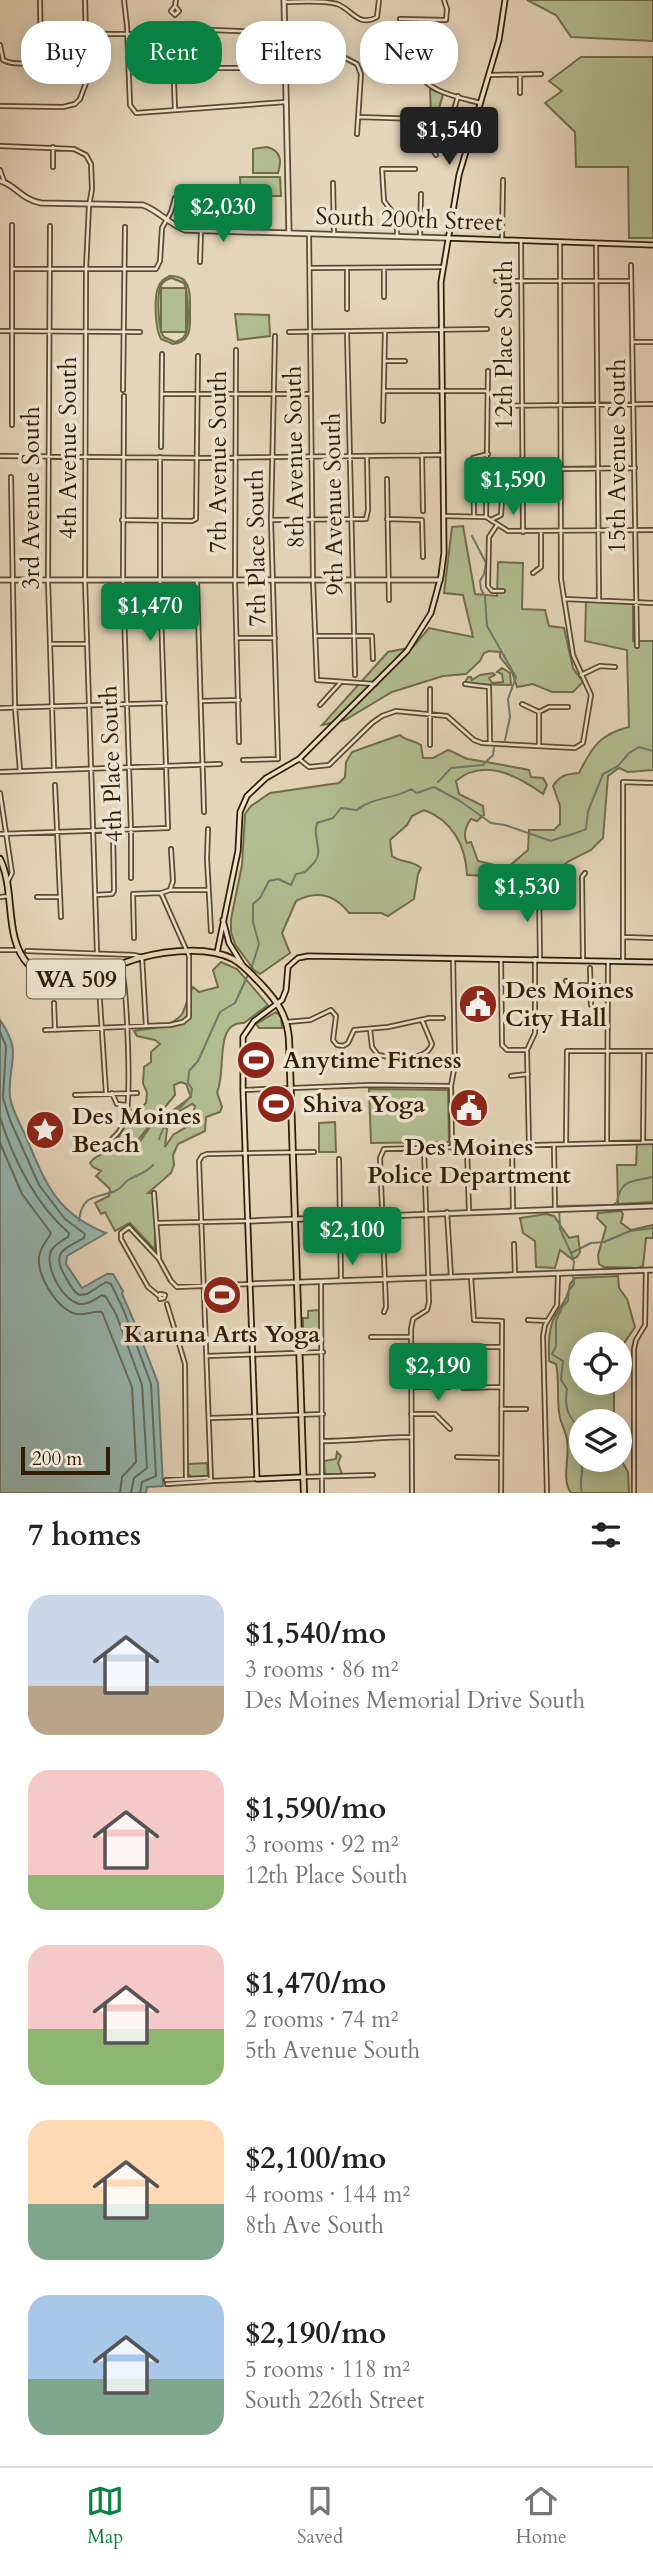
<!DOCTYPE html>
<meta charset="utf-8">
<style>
:root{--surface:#fff;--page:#f2f2f2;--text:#222;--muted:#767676;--line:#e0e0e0;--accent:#0b8043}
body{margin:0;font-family:Cardo,serif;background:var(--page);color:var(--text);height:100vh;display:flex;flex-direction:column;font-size:26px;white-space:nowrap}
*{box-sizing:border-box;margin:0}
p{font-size:23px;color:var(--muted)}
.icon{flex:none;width:38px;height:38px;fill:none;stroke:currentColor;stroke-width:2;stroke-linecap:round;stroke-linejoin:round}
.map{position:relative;height:1493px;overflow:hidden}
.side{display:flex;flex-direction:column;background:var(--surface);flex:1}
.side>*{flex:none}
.hud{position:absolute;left:21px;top:21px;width:612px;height:63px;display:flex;gap:14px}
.tools{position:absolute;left:569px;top:1332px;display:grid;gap:14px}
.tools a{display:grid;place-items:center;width:63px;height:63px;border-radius:50%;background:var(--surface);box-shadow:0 4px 18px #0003;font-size:35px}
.scale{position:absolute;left:21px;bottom:18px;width:89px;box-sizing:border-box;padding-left:7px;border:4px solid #311e04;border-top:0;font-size:19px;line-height:24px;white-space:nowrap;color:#311e04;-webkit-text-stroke:5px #eee4d2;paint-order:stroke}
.price{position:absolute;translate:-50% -60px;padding:0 16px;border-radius:7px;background:var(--accent);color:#fff;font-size:23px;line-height:46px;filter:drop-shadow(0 2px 4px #0008)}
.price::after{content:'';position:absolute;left:50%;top:42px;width:21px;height:16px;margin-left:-10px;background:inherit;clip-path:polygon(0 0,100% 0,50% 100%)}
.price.selected{background:#222;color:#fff}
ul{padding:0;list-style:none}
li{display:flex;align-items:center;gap:21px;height:175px;padding:0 28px}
li span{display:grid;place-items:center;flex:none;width:196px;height:140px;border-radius:21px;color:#555}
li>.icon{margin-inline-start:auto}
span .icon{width:84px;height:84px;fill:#fffc;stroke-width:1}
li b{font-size:30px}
h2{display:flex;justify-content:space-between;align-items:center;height:84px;padding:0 28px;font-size:30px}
.pill{padding:0 24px;border-radius:28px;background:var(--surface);box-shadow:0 4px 18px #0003;font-size:24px;line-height:63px}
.pill.selected{background:var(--accent);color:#fff}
.menu{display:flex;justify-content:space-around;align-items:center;height:98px;border-top:2px solid var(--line);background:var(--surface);font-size:19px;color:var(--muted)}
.menu a{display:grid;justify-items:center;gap:4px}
.menu .selected{color:var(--accent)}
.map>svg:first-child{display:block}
.green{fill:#b2be91;stroke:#726e4a;stroke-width:2;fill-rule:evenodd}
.water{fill:#96b8b3;stroke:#6e7a6d;stroke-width:2}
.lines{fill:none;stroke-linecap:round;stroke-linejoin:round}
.shore{stroke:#646b5c;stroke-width:2}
.stream{stroke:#6e7a6d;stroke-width:2}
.minor-casing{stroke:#5e4c32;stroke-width:6}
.tertiary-casing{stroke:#5e4c32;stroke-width:7}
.secondary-casing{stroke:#311e04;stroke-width:7}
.primary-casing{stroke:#311e04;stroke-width:8}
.minor{stroke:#eee4d2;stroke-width:2.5}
.tertiary{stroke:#eee4d2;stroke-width:3.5}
.secondary{stroke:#eee4d2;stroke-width:3.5}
.primary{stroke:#e5d5ba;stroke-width:4.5}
.labels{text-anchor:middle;stroke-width:7;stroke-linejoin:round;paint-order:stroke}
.shield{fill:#eee4d2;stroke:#6a5942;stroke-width:2}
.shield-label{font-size:23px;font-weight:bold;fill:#311e04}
.street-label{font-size:24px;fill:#311e04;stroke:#eee4d2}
.poi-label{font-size:24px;font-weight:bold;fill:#311e04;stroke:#eee4d2;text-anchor:start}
</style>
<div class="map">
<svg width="653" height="1493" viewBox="0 0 653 1493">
<rect width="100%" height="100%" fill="#e5d5ba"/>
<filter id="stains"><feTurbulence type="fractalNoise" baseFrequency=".00286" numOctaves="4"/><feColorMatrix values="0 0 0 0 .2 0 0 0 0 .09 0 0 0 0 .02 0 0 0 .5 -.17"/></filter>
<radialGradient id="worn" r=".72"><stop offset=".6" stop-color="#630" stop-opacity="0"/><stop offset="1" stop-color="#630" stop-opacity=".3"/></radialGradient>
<path class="green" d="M527,0H653V41L571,37L556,15Z
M581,57H653V238H629L628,167H576L575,132L545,103L562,91L549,81Z
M430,89L443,94L437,116H431Z
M267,147C281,151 282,160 278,173H253V149Z
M240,177H280L281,196H241Z
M170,276C193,275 190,297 190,314C190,321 191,330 187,336C184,342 179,343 173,344L161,339C155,329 154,298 158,288C160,281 164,279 170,276ZM172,278L184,283C188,291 190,327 185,335C182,340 180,340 175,342L164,337C158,329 156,292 162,284C165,279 167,280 172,278Z
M161,288H186V332H161Z
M235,314L269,315L270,336L238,340Z
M463,526L475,594L497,596L498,562L523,563L522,609L545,610L549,626L564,628L573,668L583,682L573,692H552L533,684L517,687L512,672L500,657V652L489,651L484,653L480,661L466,674L443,676L392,692L345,720L322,725L388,652L413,647L429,628L473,637L463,595L444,593L452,527Z
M165,585L194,586L195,613H166Z
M586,600L633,602V641H653V770L628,772L619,768L608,776L603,838L591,850L569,861L552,874L506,877L467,875C466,846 452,820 424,810L412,816L407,825L390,840L392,856C401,863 413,860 421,868L418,874L414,899L388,916L381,913H349C335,895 317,890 296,901L282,933L290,953L260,974L254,970L235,944L231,932V919L242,865L245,814L251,806L270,793L339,783L345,777L346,762L352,752L400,735C406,741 414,740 421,745L423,758H433L448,750C455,752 461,757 468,759C488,762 508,766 529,770L531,777L543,778L547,785L543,794C518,776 484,757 456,781L459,794L483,806L484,815L477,821L471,819C466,826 462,834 467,843L471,842L478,861L507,868L528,850L529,830H554L560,824V806L553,786C560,775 567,774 579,773C592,747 600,734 629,727L627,650L585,641Z
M502,668L510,673L511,685L466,684L465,682L468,677H471L472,680L480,675L493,673L495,675L489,678L492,683L503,682L502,674L497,672Z
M221,962L237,969L268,1005L244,1023C213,1021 227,1073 217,1092L222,1107L220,1112L206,1117L205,1131L178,1144L173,1155L174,1165L171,1173L148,1193H154L157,1223H155V1250L130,1223L115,1231L105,1212L101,1214L95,1203L109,1196L110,1189L96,1176L101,1171L93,1167L90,1163C94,1156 102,1155 108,1150C120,1139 125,1125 131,1110L140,1109L146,1103L147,1093L143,1083L144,1067L151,1062V1052L160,1044L155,1040L137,1036L134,1031C151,1028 171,1028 182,1014C185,1010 188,995 193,987L199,992L218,987L213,970ZM181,1082L186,1084L191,1097L172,1111L166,1113L163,1120L166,1122L173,1115L192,1104L195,1106L191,1124L173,1135L165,1147L167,1129L155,1120L136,1147L128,1152L175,1095L174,1085Z
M276,1012L281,1017L282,1028H259L256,1024Z
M369,1089L448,1090L449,1142L371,1143Z
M335,1122L336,1152H319V1123Z
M637,1144H653V1202L618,1204L617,1165H636Z
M621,1211L623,1214L621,1223L631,1230L653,1225V1238H646L643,1266L638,1268L604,1267L599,1264L598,1255L606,1227L597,1218L598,1213Z
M546,1214L554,1216L569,1238L578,1236L580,1252L577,1257L572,1259L560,1250L555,1268L536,1267L535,1241L523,1233L520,1218Z
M618,1276L619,1288L627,1299L635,1327L620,1349V1344H581V1382L614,1383V1421H581V1460L620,1458L628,1472L629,1493H571C561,1479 570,1458 567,1440C566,1432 562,1426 560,1418C556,1400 560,1382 556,1364L549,1361C549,1347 548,1333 553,1320C559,1308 569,1298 570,1284L575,1278Z
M319,1310L320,1333L303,1334V1318H308V1311Z
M337,1452L341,1456L338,1463L342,1474H325L324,1461L336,1459Z
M207,1463L208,1476L192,1477L188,1474V1464Z"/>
<path class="water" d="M0,1020C24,1054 7,1063 10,1097C12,1111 21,1125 26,1137C46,1184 56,1213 106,1233L67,1256L66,1264L82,1288L107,1274H113L123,1291L122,1294L140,1335H145V1338L141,1339L158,1383L163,1486L147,1487L146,1493H0Z"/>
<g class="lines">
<path class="shore" d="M0,1032L6,1046L3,1098L10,1120L39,1185L65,1219L85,1234L84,1238C64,1249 51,1252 65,1276C69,1283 72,1290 79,1295L87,1294L106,1282L111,1284L124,1311L151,1384L156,1476L142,1482L140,1493
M0,1117C13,1159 36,1205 69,1233L68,1237C62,1241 55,1244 51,1251C44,1267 64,1304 82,1304C90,1304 96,1299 102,1295L106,1297L116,1314L142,1385L147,1468L134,1478L131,1493
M0,1143L22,1194L51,1233C47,1241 40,1247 39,1257C37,1276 57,1309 76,1314C85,1316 94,1310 102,1312L132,1387L136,1462L122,1477L120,1493"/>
<path class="stream" d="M472,536L486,563L484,574L480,581L481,589L485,597L487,626L516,677L508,699L510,717L505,740
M438,782L451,768L483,765L493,755L494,748
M159,1139L168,1116L179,1109L191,1096L192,1089L188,1083L189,1071L198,1061L220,1012L235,1003L252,966L259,944L253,922V904L260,898L269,881L278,879L291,885L296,874C304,873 306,872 311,866C327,851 311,840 317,823L333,818L341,808L357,810C372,797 395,799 411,789L417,793L434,787L460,801L491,823L505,825L551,841C556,839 584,831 586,829L588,811L603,774L618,766L629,753L639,747L653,751
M79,1221C82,1193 96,1199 115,1191C121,1189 123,1184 128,1180C137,1175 146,1173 153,1165
M571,1253L560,1229L559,1206L613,1205L617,1202C621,1178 633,1182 653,1177
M573,1270L574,1262L571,1253L591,1243L604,1242L630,1231L653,1228
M573,1277L574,1284L569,1290L568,1301L562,1307L556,1321V1346L552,1354L563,1361L561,1380L567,1389C564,1409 568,1416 581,1430
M581,1460C585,1473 578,1479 582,1493"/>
<g class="minor-casing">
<path id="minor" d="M124,0L127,26L130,105L136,113L286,102
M285,2C300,2 322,0 337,4C352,9 358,28 377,17L379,0
M175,6L179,11L175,15L171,11L175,6L176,0
M400,19L446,20L447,9L444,0
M420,20C420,36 417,55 419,70C423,92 463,98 480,103
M213,30L285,33
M85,34H172L175,109
M286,41L316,43L357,64L361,74L357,134
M0,45L3,60C13,65 32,65 41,58L40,0
M210,52V64L214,68H286
M247,53L248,67
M398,72L395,66L396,48H420
M489,75L541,74
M520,75V93
M0,106L63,107L75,104L80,99L87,80L85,0
M358,117L451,120L458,96
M0,146L74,149L86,155L91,164L92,189L89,206L86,269L85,580L97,953
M436,155L431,146L436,143L468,145
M53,167V147
M0,170L4,181
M333,183L334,234
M50,226L48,581L54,770
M309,233L313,582L317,680L375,684
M397,236V218L384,201L382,169H415
M420,236L421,194
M502,240L503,180
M521,241L523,532
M596,243L599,601
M200,262L201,231
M631,265L637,646
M310,268L443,267
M347,268V309
M12,269H156L160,261L162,228L171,212L175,198
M496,281H629
M384,297V268
M0,331L140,332
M289,332L487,329
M347,332L355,675
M634,342H653
M236,350L235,582L239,742
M385,361H405
M123,390L125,227
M385,391H487
M162,394H311
M124,396L123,581L131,830V878
M498,406L653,404
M383,421L385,331
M12,425V225
M161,447L162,354
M422,455L423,511
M0,456L198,458L442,455
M560,469L635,468
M11,477L15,708L20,771
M387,479L389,600
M474,515L473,458L488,454
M444,516L486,517L508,531L653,530
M486,517L488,371
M387,519L422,520L423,557
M122,520L192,521L196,519L198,356
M271,520L366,519L368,510L367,457
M491,520L501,515L502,499
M497,525L489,537L488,586L492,591H503
M533,573L541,567V532
M197,582L204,812
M565,599L653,603
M315,636H372L373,659
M237,638H275
M50,644H87
M581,675L600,666L615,667
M465,684L489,687L490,743
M430,689V745
M201,701L239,700
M522,704L539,712L549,707H568
M320,705L341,682
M0,708L165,703
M539,746V712
M299,759L309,767L329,765L372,723L382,716L396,711L447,716L474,740L482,743L575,748L583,743L591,695L573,655L561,579L560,243
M243,760L278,759L271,520L275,336
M0,772L220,764
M55,785L61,917
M0,793L12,873L8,881
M208,829L207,859L211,931
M0,834L168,828L160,581V457
M539,888L540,959
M170,890L173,881L171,849
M95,895L112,894L114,891L113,831
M0,897L10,896
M37,897H58
M623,937L653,938
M134,938L133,894L161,893L170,890H208
M0,950H19
M27,951L134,955L142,957L146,1026
M501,959L502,1045L507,1050H526
M583,960L582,877L585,873
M623,961V782L653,783
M590,968L591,1005
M566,981L572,985L608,986
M99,987L106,1093
M54,1003L55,1030
M287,1022L310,1020L331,1010L336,1016L333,1040L337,1045L343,1046L348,1043L354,1030L388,1027L429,1018H443
M370,1029L372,1047L378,1055C394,1058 426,1063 432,1044L422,1020
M45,1030L170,1025L183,1022L189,1017V956L161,893
M511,1076L528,1074
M244,1090L370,1085L451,1086
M112,1093L117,1104L127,1105
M75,1095L137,1093
M643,1142L644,1051
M607,1143L608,961
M566,1144L567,1051H653
M554,1145L555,1208
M452,1146L451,1086L455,1064L453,958
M512,1146L513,1210
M529,1146L527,1050L535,1033V959
M467,1147L469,1211
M101,1148C111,1140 121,1133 125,1120C132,1101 127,986 121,966
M339,1159L341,1280
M154,1193L159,1259
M447,1212L451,1277
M157,1223L248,1221
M514,1244L515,1275
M471,1277L474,1320L502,1321L501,1493
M321,1283L322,1493
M160,1294L165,1295L164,1298L160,1299Z
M159,1296L148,1287L121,1239V1233L129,1227L159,1259L171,1281L177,1287L250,1284
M167,1304L185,1364L186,1479
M384,1312L386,1307L380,1158L384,1149L653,1142
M528,1320L547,1321
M371,1337H411
M479,1347H501
M207,1356L323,1352
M411,1387H449
M463,1388L501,1387
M501,1409H526
M411,1414H435L450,1429
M211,1418L323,1414
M323,1441C353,1441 382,1437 412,1437
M457,1457L501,1458
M303,1477L373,1475
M256,1479L211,1481L199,1161L202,1156L207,1154L314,1152
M166,1480L207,1478L211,1481L167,1484
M412,1493L411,1329L413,1319L427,1310L429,1302L424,1148
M547,1493L543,1336L545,1325L557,1305L558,1274
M634,1493V1349L636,1340L645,1325L646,1270"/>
</g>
<g class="tertiary-casing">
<path id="tertiary" d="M284,0L289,233
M0,181C13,183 22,200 41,203L143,205C159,211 169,224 185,230L447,238
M0,580H440
M248,1221L653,1206
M250,1284L653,1270"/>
</g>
<g class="secondary-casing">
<path id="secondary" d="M447,238L653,245
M223,920L229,943L242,964
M217,953L238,851L240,812L247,796L266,778L299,759L407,651L431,613L441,576L444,553L441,282L459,175L499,40L505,0
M303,1477L257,1479L243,1090V1037L254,1021L282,1000L286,990L288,967L298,958L308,956L653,962"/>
</g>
<g class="primary-casing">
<path id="primary" d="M0,859C16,891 3,939 29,965C39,975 54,981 68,981C87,980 107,969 124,963C153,952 204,944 233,959C244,965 252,975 261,984C277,1001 287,1015 289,1039L304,1493"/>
</g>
<use href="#minor" class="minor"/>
<use href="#tertiary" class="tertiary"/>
<use href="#secondary" class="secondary"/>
<use href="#primary" class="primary"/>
</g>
<defs>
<g id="civic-disc" transform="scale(2.0125)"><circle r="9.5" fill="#8f2418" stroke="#eee4d2"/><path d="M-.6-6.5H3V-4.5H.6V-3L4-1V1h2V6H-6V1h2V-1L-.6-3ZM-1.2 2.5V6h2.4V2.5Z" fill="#fff"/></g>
<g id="stadium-disc" transform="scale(2.0125)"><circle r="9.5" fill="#8f2418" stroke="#eee4d2"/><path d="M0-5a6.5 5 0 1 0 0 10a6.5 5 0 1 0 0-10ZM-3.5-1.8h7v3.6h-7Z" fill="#fff"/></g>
<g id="sight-disc" transform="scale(2.0125)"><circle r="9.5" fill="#8f2418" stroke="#eee4d2"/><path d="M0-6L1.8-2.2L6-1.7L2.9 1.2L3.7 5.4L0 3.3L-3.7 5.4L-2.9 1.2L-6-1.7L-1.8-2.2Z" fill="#fff"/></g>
</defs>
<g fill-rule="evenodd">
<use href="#civic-disc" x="478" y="1004"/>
<use href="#stadium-disc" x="256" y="1060"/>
<use href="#stadium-disc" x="276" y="1104"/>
<use href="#civic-disc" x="469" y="1108"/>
<use href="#sight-disc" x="45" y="1130"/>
<use href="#stadium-disc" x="222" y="1295"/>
</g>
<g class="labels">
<rect class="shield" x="27" y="959.5" width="98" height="39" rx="5"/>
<g class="shield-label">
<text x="76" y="987">WA 509</text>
</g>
<g class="street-label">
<text transform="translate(409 219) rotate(2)" y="8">South 200th Street</text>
<text transform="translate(504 345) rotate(-90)" y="8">12th Place South</text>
<text transform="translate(68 448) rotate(-90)" y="8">4th Avenue South</text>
<text transform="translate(617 456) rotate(-90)" y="8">15th Avenue South</text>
<text transform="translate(294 457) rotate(-91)" y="8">8th Avenue South</text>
<text transform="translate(218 462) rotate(-90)" y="8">7th Avenue South</text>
<text transform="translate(31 498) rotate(-90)" y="8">3rd Avenue South</text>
<text transform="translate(333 504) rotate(-91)" y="8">9th Avenue South</text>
<text transform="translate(256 548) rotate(-91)" y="8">7th Place South</text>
<text transform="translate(111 764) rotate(-92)" y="8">4th Place South</text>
</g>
<g class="poi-label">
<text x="505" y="998">Des Moines<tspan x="505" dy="28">City Hall</tspan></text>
<text x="283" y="1068">Anytime Fitness</text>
<text x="303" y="1112">Shiva Yoga</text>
<text x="72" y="1124">Des Moines<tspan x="72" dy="28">Beach</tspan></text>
<text x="469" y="1155" text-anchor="middle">Des Moines<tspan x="469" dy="28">Police Department</tspan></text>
<text x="222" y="1342" text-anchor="middle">Karuna Arts Yoga</text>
</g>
</g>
<rect width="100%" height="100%" filter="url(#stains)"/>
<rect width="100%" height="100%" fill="url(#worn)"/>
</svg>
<div class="tools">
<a><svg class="icon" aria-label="locate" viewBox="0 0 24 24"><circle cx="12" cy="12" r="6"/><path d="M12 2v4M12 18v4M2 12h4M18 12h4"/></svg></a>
<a><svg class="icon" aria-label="layers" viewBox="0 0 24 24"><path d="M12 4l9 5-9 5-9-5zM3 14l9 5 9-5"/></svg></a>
</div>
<div class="scale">200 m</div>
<b class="price selected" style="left:449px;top:167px">$1,540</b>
<b class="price" style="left:223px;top:244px">$2,030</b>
<b class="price" style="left:513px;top:517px">$1,590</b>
<b class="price" style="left:150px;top:643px">$1,470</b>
<b class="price" style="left:527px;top:924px">$1,530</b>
<b class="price" style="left:352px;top:1267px">$2,100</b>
<b class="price" style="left:438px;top:1403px">$2,190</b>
<div class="hud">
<a class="pill">Buy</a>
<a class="pill selected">Rent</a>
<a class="pill">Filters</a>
<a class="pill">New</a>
</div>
</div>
<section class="side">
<h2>7 homes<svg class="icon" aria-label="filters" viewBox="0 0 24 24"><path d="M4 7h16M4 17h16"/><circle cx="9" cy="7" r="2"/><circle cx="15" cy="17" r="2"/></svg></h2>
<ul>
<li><span style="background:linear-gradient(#c9d6e8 65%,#b9a48a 0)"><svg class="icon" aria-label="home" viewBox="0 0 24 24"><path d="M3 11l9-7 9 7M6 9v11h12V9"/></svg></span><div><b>$1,540/mo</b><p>3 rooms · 86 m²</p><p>Des Moines Memorial Drive South</p></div></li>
<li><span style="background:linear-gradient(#f6c9c9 75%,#8fb573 0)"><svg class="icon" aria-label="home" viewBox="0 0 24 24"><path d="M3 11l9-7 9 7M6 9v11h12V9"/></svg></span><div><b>$1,590/mo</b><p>3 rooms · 92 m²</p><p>12th Place South</p></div></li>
<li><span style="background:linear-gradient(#f6c9c9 60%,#8fb573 0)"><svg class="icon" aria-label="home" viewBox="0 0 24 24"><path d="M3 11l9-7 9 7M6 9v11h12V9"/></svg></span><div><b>$1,470/mo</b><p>2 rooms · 74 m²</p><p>5th Avenue South</p></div></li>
<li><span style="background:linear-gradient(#ffd9b3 60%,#7fa58c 0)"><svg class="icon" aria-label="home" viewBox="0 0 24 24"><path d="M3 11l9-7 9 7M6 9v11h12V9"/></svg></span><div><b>$2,100/mo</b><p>4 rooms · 144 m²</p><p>8th Ave South</p></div></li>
<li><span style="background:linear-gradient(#a9c7e8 60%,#7fa58c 0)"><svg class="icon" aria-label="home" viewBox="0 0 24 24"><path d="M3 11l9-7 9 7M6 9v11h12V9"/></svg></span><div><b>$2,190/mo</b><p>5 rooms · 118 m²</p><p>South 226th Street</p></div></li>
</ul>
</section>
<nav class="menu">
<a class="selected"><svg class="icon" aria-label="map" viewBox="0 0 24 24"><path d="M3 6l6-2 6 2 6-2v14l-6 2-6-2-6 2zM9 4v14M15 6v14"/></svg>Map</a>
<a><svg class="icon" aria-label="saved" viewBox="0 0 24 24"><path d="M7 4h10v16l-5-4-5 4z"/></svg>Saved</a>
<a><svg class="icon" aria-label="home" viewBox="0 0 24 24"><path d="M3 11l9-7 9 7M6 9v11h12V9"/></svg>Home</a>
</nav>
